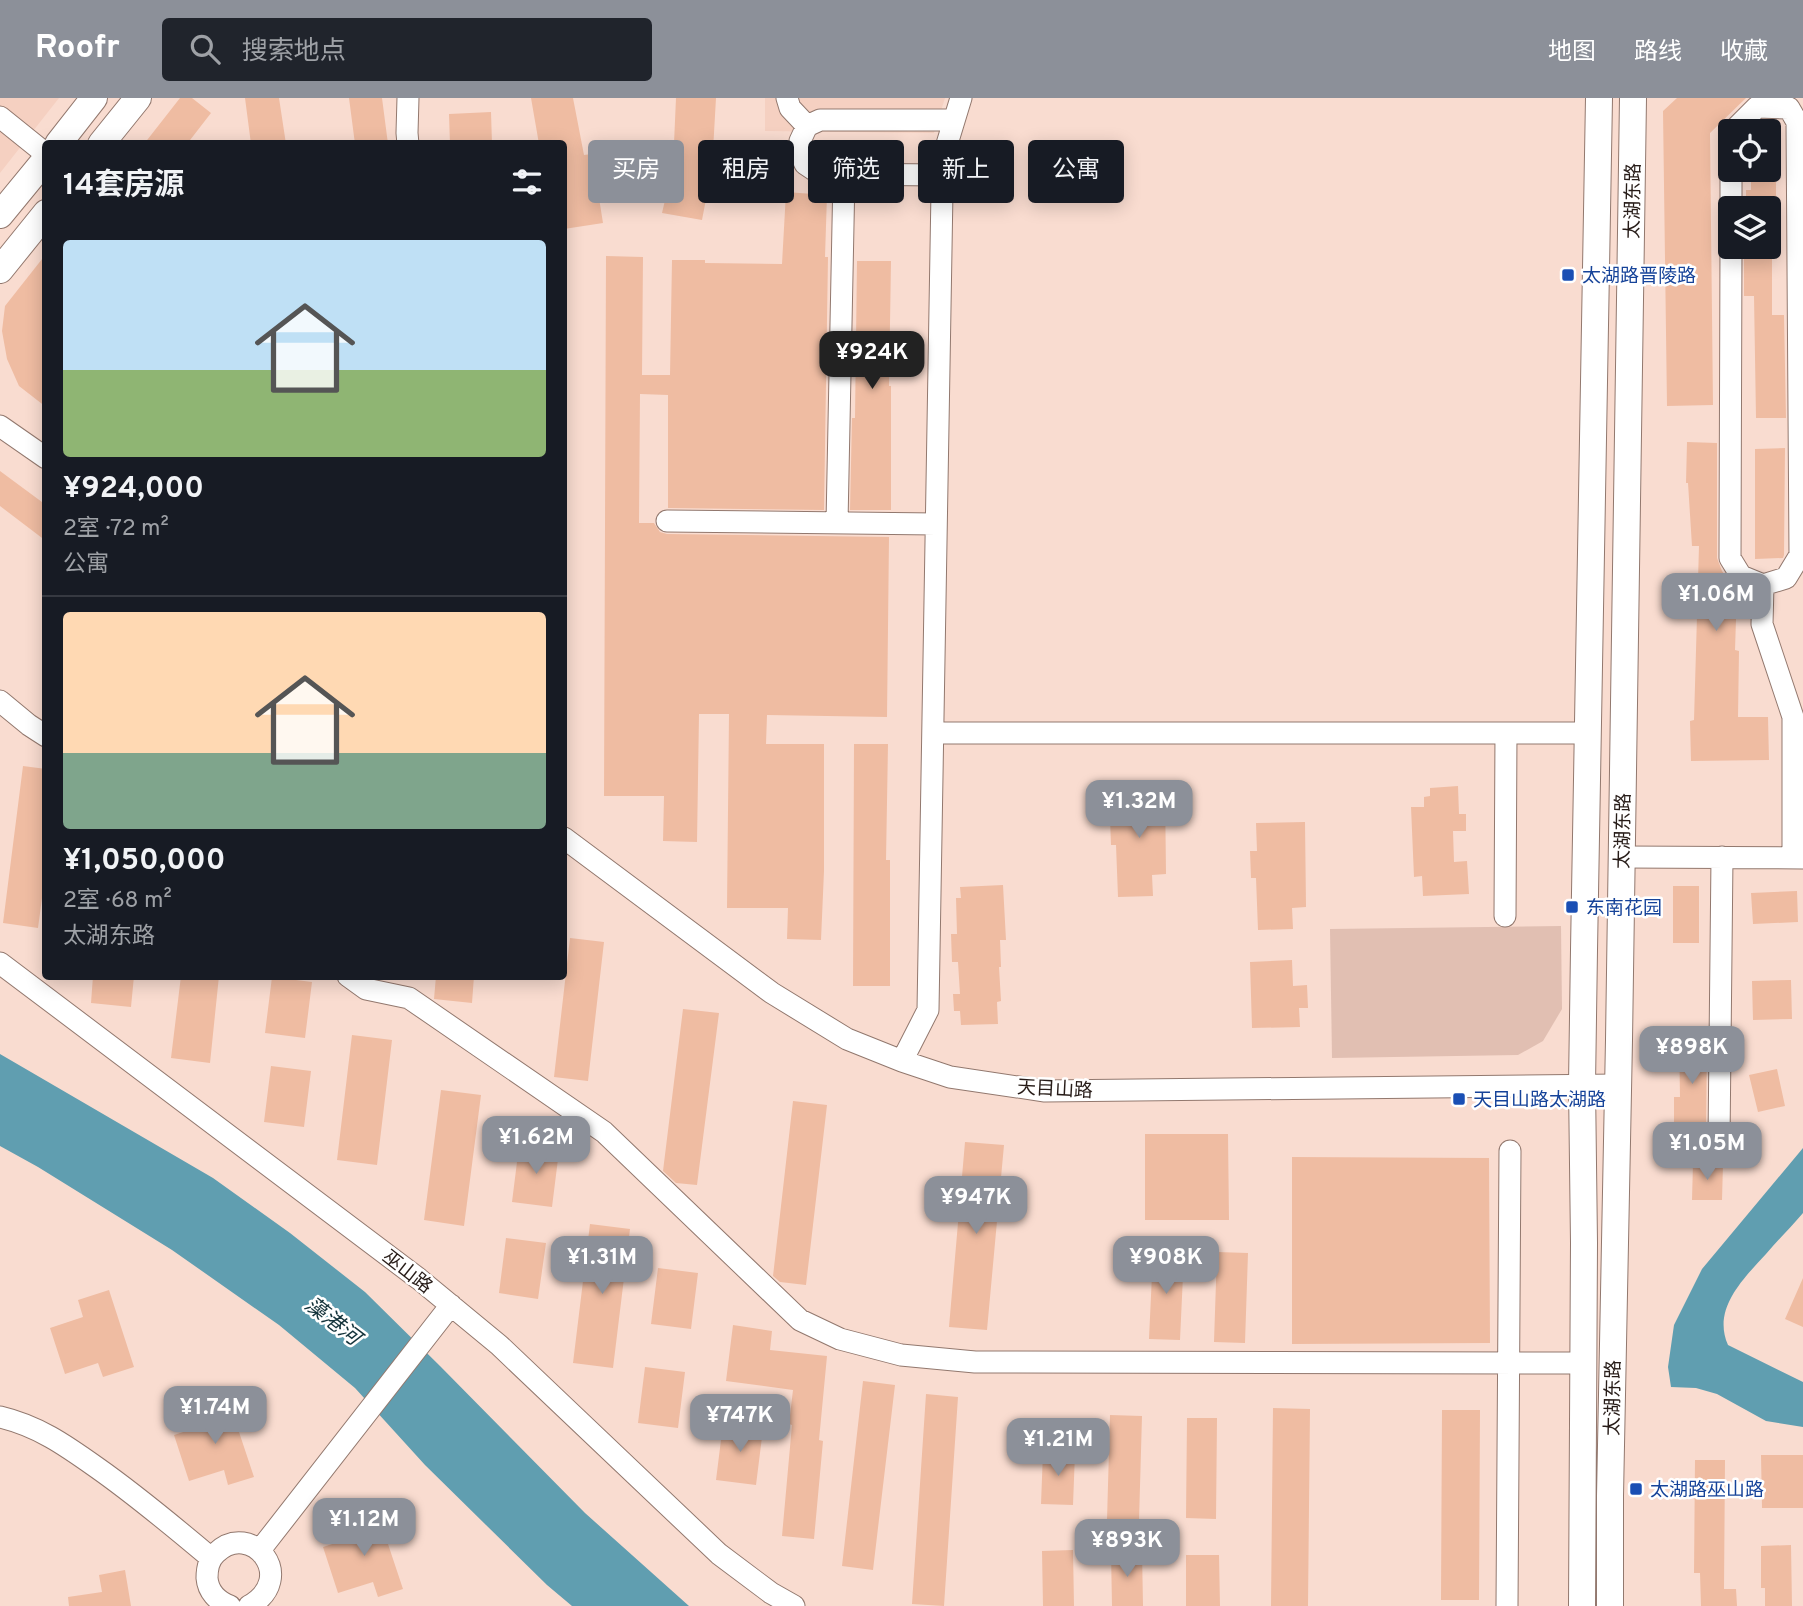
<!DOCTYPE html>
<html lang="zh">
<meta charset="utf-8">
<style>
:root{--surface:#171b24;--page:#20242c;--text:#f1f3f6;--muted:#9ea1a6;--line:#363941;--accent:#8c9099}
body{margin:0;font-family:Overpass,"Noto Sans SC",sans-serif;background:var(--page);color:var(--text);height:100vh;display:flex;flex-direction:column;font-size:26px;white-space:nowrap}
*{box-sizing:border-box;margin:0}
p{font-size:23px;color:var(--muted)}
.icon{flex:none;width:38px;height:38px;fill:none;stroke:currentColor;stroke-width:2;stroke-linecap:round;stroke-linejoin:round}
.map{position:relative;flex:1;overflow:hidden}
.panel{position:absolute;left:42px;top:42px;width:525px;height:840px;display:flex;flex-direction:column;background:var(--surface);border-radius:7px;box-shadow:0 4px 18px #0003}
.panel>*{flex:none}
.hud{position:absolute;left:588px;top:42px;width:665px;height:63px;display:flex;gap:14px}
.tools{position:absolute;left:1718px;top:21px;display:grid;gap:14px}
.tools a{display:grid;place-items:center;width:63px;height:63px;border-radius:7px;background:var(--surface);box-shadow:0 4px 18px #0003;font-size:35px}
.price{position:absolute;translate:-50% -60px;padding:0 16px;border-radius:14px;background:var(--accent);color:#fff;font-size:23px;line-height:46px;filter:drop-shadow(0 2px 4px #0008)}
.price::after{content:'';position:absolute;left:50%;top:42px;width:21px;height:16px;margin-left:-10px;background:inherit;clip-path:polygon(0 0,100% 0,50% 100%)}
.price.on{background:#222;color:#fff}
ul{padding:0;list-style:none}
li{display:grid;align-content:center;gap:14px;height:371px;padding:0 21px}
li+li{border-top:2px solid var(--line)}
li span{display:grid;place-items:center;height:217px;border-radius:7px;color:#555}
li>.icon{margin-inline-start:auto}
span .icon{width:126px;height:126px;fill:#fffc;stroke-width:1}
li b{font-size:30px}
h2{display:flex;justify-content:space-between;align-items:center;height:84px;padding:0 21px;font-size:30px}
.chip{padding:0 24px;border-radius:7px;background:var(--surface);box-shadow:0 4px 18px #0003;font-size:24px;line-height:63px}
.chip.on{background:var(--accent);color:#fff}
header{display:flex;align-items:center;gap:42px;box-sizing:border-box;height:98px;padding:0 35px;background:var(--accent);color:#fff}
header strong{font-size:33px}
nav{display:flex;gap:38px;margin-inline-start:auto;font-size:24px}
.search{width:490px;height:63px;background:var(--page);display:flex;align-items:center;gap:18px;box-sizing:border-box;padding:0 24px;border-radius:7px;color:var(--muted);font-size:26px}
.map>svg:first-child{display:block}
.built{fill:#f5d0c1}
.green{fill:#e1bfb2}
.water{fill:#609eb0}
.building{fill:#efbca2}
.lines{fill:none;stroke-linecap:round;stroke-linejoin:round}
.minor-casing{stroke:#92786e;stroke-width:23}
.major-casing{stroke:#92786e;stroke-width:28}
.minor{stroke:#fff;stroke-width:21}
.major{stroke:#fff;stroke-width:26}
.transit-dot{fill:#1a4fb4;stroke:#fff;stroke-width:2.5}
.labels{text-anchor:middle;stroke-width:5;stroke-linejoin:round;paint-order:stroke}
.street-label{font-size:19px;fill:#271c18;stroke:#fff}
.transit-label{font-size:19px;fill:#164399;stroke:#fff;text-anchor:start}
.water-label{font-size:21px;font-style:italic;fill:#14333b;stroke:#fff}
</style>
<header>
<strong>Roofr</strong>
<div class="search"><svg class="icon" aria-label="search" viewBox="0 0 24 24"><circle cx="10" cy="10" r="6"/><path d="M15 15l6 6"/></svg>搜索地点</div>
<nav><a>地图</a><a>路线</a><a>收藏</a></nav>
</header>
<div class="map">
<svg width="1803" height="1508" viewBox="0 0 1803 1508">
<rect width="100%" height="100%" fill="#f9dcd0"/>
<path class="built" d="M0,0H59L0,75Z
M765,0H945L934,35L765,33Z"/>
<path class="green" d="M1561,828L1562,911L1543,943L1518,957L1332,960L1330,831Z"/>
<path class="water" d="M0,956L213,1080L290,1135L365,1194L440,1268L585,1415L689,1508H572L547,1487L425,1367L355,1290L279,1227L172,1152L38,1069L0,1048Z
M1803,1050V1115C1791,1129 1778,1142 1766,1156C1743,1181 1712,1211 1728,1247L1803,1284V1329L1766,1323L1717,1296L1696,1290L1671,1289L1668,1269L1674,1227L1702,1171Z"/>
<path class="building" d="M180,0H192L211,15L187,46H144Z
M245,0H279L286,46H251Z
M349,0H382L388,46H355Z
M531,0H573L584,57L592,56L603,125L564,131V46H539Z
M676,0H716L712,70L702,122L662,115L673,68Z
M1677,0H1746L1710,35L1713,307L1667,308L1663,13Z
M491,14L492,46H450L449,16Z
M1751,72H1776V110H1746V92H1751Z
M786,94L827,97L825,159H828L824,412L668,410V297L640,296L639,425H654L660,434L667,436L889,439L887,619L767,617L766,646H824V773L821,842L787,841L788,810H727L729,616H699L697,744L663,743L664,698H604L606,158L643,159L642,277H670L672,162H705V165L782,166Z
M1744,155H1772V217H1784L1786,320H1756L1754,198H1744Z
M46,156V309L19,288L7,261L2,233L5,208Z
M857,163H891L889,288H891V412H850L852,320H855Z
M1687,344L1717,345V460L1722,473L1730,485L1737,491L1735,552L1739,553L1738,619H1768L1769,662L1691,663L1690,623L1694,622L1699,448H1692L1688,385H1686Z
M1785,350L1784,457L1783,460L1755,461V351Z
M0,373L46,407V443L0,408Z
M854,646H888L886,762H890V888H853Z
M23,668L46,671V770L38,830L3,825Z
M1458,688L1459,716H1466V733H1453L1454,764L1467,763L1469,796L1423,798L1422,778L1414,779L1411,709H1424V699L1430,698V690Z
M1165,691L1166,776L1152,777L1153,798L1118,799L1116,747H1111L1110,720H1117L1116,692Z
M1305,724L1306,809L1292,810L1293,831L1258,832L1256,780H1251L1250,753H1257L1256,725Z
M1003,787L1006,842H1000L1001,869H999L1001,903L997,904L998,926L961,927L960,913H954L953,896H960L958,864H952L951,836H957L956,800H961L960,789Z
M1673,788H1699V845H1673Z
M1797,793L1798,824L1753,826L1751,795Z
M570,840L604,844L588,983L554,979Z
M1292,862L1293,888L1307,887L1308,910H1299L1300,929L1252,930L1250,864Z
M93,878H134L131,909L91,905Z
M181,878H219L210,965L171,960Z
M436,878H474L472,905L434,901Z
M272,879L312,884L305,940L265,935Z
M1791,882L1792,921L1753,922L1752,883Z
M683,911L719,915L697,1087L676,1085L663,1073Z
M1707,936L1706,1036L1674,1035V999H1680L1679,937Z
M352,937L392,942L377,1067L337,1062Z
M271,968L311,973L304,1029L264,1024Z
M1777,971L1785,1008L1758,1014L1749,977Z
M441,992L481,997L464,1128L424,1122Z
M793,1003L827,1007L806,1187L780,1184L773,1178Z
M1145,1036H1228L1229,1122H1145Z
M965,1044L1004,1047L987,1232L949,1229Z
M519,1048L559,1053L552,1109L512,1104Z
M1292,1059L1489,1060L1490,1245L1292,1246Z
M1693,1065L1723,1066L1722,1102H1692Z
M590,1126L630,1131L613,1270L573,1265Z
M506,1140L546,1145L538,1201L499,1195Z
M1217,1154L1248,1155L1245,1245L1214,1244Z
M1153,1155L1184,1156L1180,1242L1149,1241Z
M658,1170L698,1175L691,1231L651,1226Z
M1803,1180V1229L1785,1221Z
M109,1192L134,1269L103,1279L98,1265L65,1276L50,1230L83,1219L78,1202Z
M733,1227L772,1233L770,1252L827,1258L819,1342L823,1343L814,1441L782,1438L792,1327L789,1326L793,1292L726,1283Z
M645,1269L685,1274L678,1330L638,1325Z
M863,1283L895,1287L873,1472L842,1468Z
M926,1296L958,1299L944,1508L912,1506Z
M227,1298L254,1379L228,1387L224,1372L189,1383L174,1337L208,1326L202,1307Z
M1273,1310L1310,1311L1308,1508H1271Z
M1442,1312H1480L1479,1502H1441Z
M1110,1317L1142,1318L1139,1423L1107,1422Z
M1187,1320H1217L1216,1421L1186,1420Z
M723,1326L763,1331L756,1387L716,1382Z
M1043,1354L1075,1355L1073,1407L1041,1406Z
M1761,1357H1803V1410H1762Z
M1695,1362H1725L1724,1491H1736L1737,1508H1701L1700,1475H1694Z
M376,1410L403,1491L378,1499L373,1484L338,1495L323,1449L357,1438L351,1419Z
M1791,1447L1792,1508H1765V1490H1761V1448Z
M1073,1452L1074,1508H1043L1042,1453Z
M1142,1453L1143,1508H1112L1111,1454Z
M1186,1457H1219L1220,1508H1186Z
M125,1472L131,1508H69L68,1499L102,1494L99,1477Z"/>
<g class="lines">
<g class="minor-casing">
<path id="minor" d="M408,0L407,35L408,46
M787,0L790,10L807,28
M0,19L46,56
M944,77L820,76L805,66L800,55V43L807,28L820,22H954
M1731,110V72
M1731,147L1730,460L1741,478L1763,487L1786,480L1800,457L1797,24L1789,10L1757,9L1733,33
M0,328L46,360
M667,423L936,426
M837,425L844,77
M1763,487L1762,526L1793,619V760
M0,603L29,627L46,638
M933,635H1587
M564,740L772,895L847,941L902,963L950,979L1045,993L1618,987
M1622,759L1803,760
M1505,818L1506,635
M0,865L419,1181L499,1247L719,1456L771,1495L794,1508
M348,878L366,891L409,900L604,1034L800,1222L840,1241L901,1257L975,1264L1583,1265
M902,963L928,912L942,93L947,46L961,0
M1719,1043L1722,759
M0,1319C38,1328 65,1347 96,1369C136,1397 173,1428 211,1460
M260,1452L451,1207
M230,1508C217,1503 208,1493 207,1480C207,1470 209,1461 216,1455C251,1421 299,1480 249,1508
M1507,1508L1510,1053"/>
</g>
<g class="major-casing">
<path id="major" d="M58,46L94,0
M101,46L138,0
M0,117L46,61
M0,172L46,115
M1582,1508L1584,1145L1582,987L1584,852L1599,0
M1610,1508V1398L1619,942L1633,0"/>
</g>
<use href="#minor" class="minor"/>
<use href="#major" class="major"/>
</g>
<g class="transit-dot">
<rect x="1561" y="170" width="14" height="14" rx="3.5"/>
<rect x="1565" y="802" width="14" height="14" rx="3.5"/>
<rect x="1452" y="994" width="14" height="14" rx="3.5"/>
<rect x="1629" y="1384" width="14" height="14" rx="3.5"/>
</g>
<g class="labels">
<g class="street-label">
<text transform="translate(1632 103) rotate(-89)" y="7">太湖东路</text>
<text transform="translate(1622 733) rotate(-89)" y="7">太湖东路</text>
<text transform="translate(1055 990) rotate(3)" y="7">天目山路</text>
<text transform="translate(408 1173) rotate(38)" y="7">巫山路</text>
<text transform="translate(1612 1300) rotate(-89)" y="7">太湖东路</text>
</g>
<g class="transit-label">
<text x="1582" y="184">太湖路晋陵路</text>
<text x="1586" y="816">东南花园</text>
<text x="1473" y="1008">天目山路太湖路</text>
<text x="1650" y="1398">太湖路巫山路</text>
</g>
<g class="water-label">
<text transform="translate(333 1223) rotate(38)" y="7">藻港河</text>
</g>
</g>
</svg>
<div class="tools">
<a><svg class="icon" aria-label="locate" viewBox="0 0 24 24"><circle cx="12" cy="12" r="6"/><path d="M12 2v4M12 18v4M2 12h4M18 12h4"/></svg></a>
<a><svg class="icon" aria-label="layers" viewBox="0 0 24 24"><path d="M12 4l9 5-9 5-9-5zM3 14l9 5 9-5"/></svg></a>
</div>
<b class="price on" style="left:872px;top:293px">¥924K</b>
<b class="price" style="left:1716px;top:535px">¥1.06M</b>
<b class="price" style="left:1139px;top:742px">¥1.32M</b>
<b class="price" style="left:1692px;top:988px">¥898K</b>
<b class="price" style="left:536px;top:1078px">¥1.62M</b>
<b class="price" style="left:1707px;top:1084px">¥1.05M</b>
<b class="price" style="left:976px;top:1138px">¥947K</b>
<b class="price" style="left:602px;top:1198px">¥1.31M</b>
<b class="price" style="left:1166px;top:1198px">¥908K</b>
<b class="price" style="left:215px;top:1348px">¥1.74M</b>
<b class="price" style="left:740px;top:1356px">¥747K</b>
<b class="price" style="left:1058px;top:1380px">¥1.21M</b>
<b class="price" style="left:364px;top:1460px">¥1.12M</b>
<b class="price" style="left:1127px;top:1481px">¥893K</b>
<div class="hud">
<a class="chip on">买房</a>
<a class="chip">租房</a>
<a class="chip">筛选</a>
<a class="chip">新上</a>
<a class="chip">公寓</a>
</div>
<section class="panel">
<h2>14套房源<svg class="icon" aria-label="filters" viewBox="0 0 24 24"><path d="M4 7h16M4 17h16"/><circle cx="9" cy="7" r="2"/><circle cx="15" cy="17" r="2"/></svg></h2>
<ul>
<li><span style="background:linear-gradient(#bfe0f5 60%,#8fb573 0)"><svg class="icon" aria-label="home" viewBox="0 0 24 24"><path d="M3 11l9-7 9 7M6 9v11h12V9"/></svg></span><div><b>¥924,000</b><p>2室 · 72 m²</p><p>公寓</p></div></li>
<li><span style="background:linear-gradient(#ffd9b3 65%,#7fa58c 0)"><svg class="icon" aria-label="home" viewBox="0 0 24 24"><path d="M3 11l9-7 9 7M6 9v11h12V9"/></svg></span><div><b>¥1,050,000</b><p>2室 · 68 m²</p><p>太湖东路</p></div></li>
</ul>
</section>
</div>
